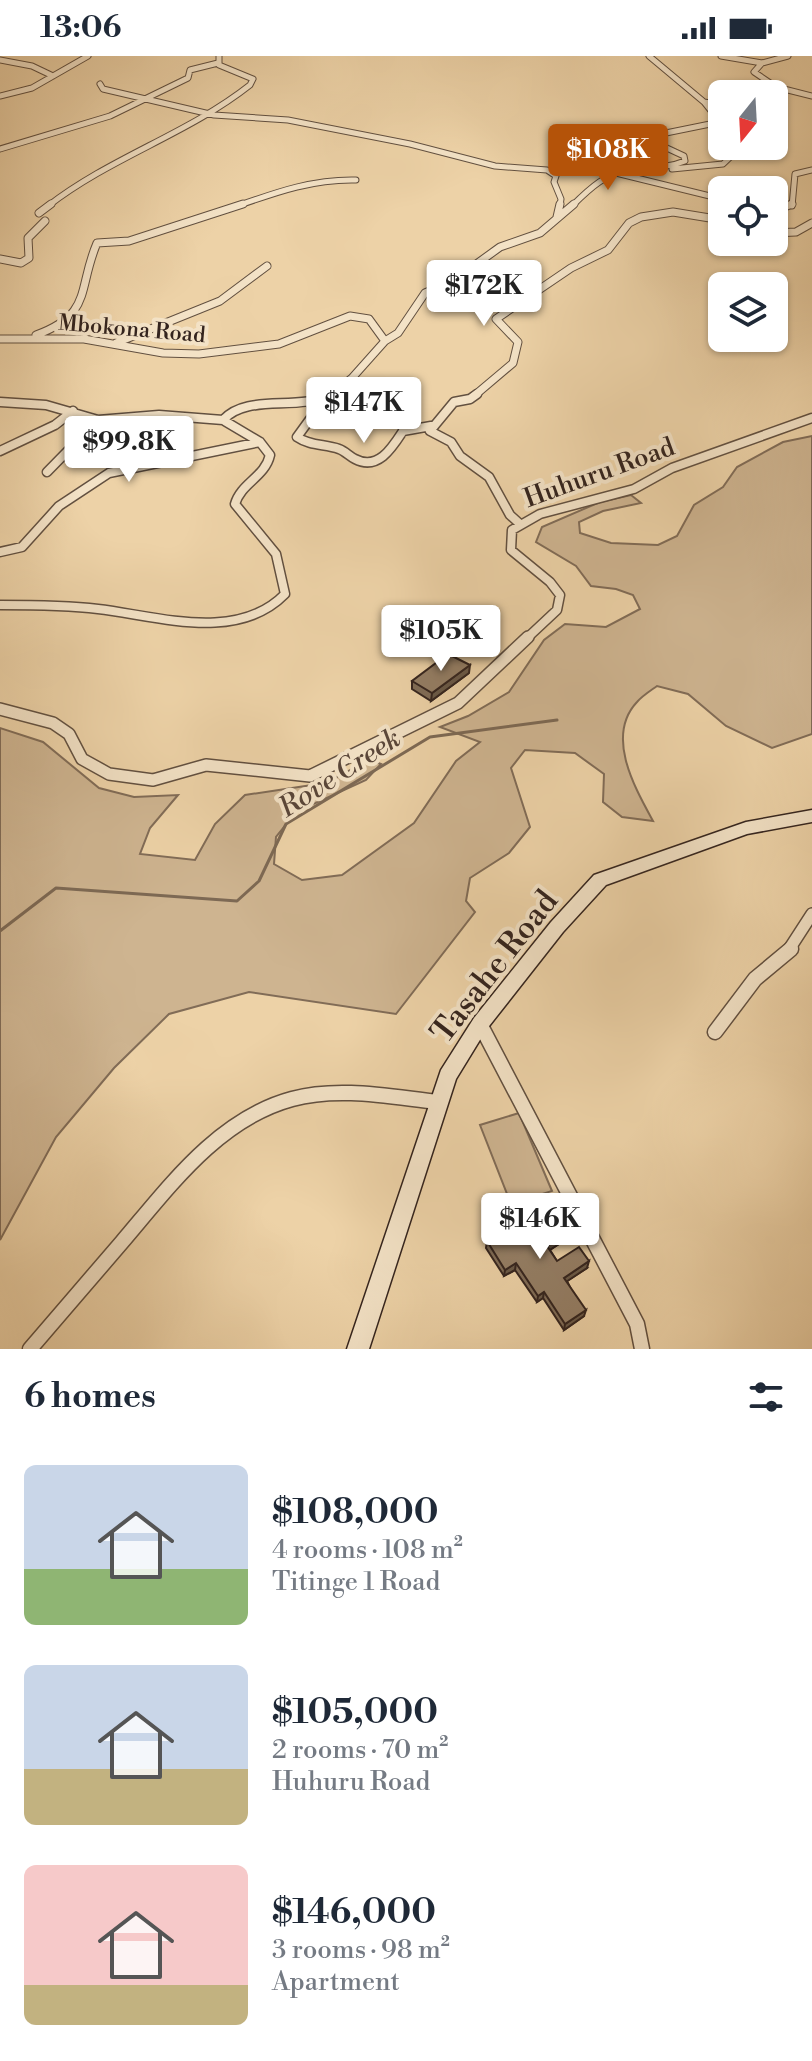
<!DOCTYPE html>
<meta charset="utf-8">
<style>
:root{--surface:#fff;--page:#f6f6f7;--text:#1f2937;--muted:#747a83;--accent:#b45309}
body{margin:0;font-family:"Libre Bodoni",serif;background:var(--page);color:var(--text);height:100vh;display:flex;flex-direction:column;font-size:30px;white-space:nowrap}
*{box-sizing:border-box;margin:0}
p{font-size:26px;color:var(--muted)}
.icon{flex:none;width:44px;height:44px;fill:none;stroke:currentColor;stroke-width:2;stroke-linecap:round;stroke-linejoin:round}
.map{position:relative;height:1293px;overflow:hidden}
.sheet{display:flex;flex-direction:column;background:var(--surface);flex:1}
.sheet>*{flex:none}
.needle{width:52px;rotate:198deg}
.fabs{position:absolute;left:708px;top:24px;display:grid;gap:16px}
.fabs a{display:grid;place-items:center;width:80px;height:80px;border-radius:12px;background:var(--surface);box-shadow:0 2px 6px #0004;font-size:40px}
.price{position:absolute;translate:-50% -68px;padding:0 18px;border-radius:8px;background:#fff;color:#222;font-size:26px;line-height:52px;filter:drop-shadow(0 2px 4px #0008)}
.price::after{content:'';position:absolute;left:50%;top:48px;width:24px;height:18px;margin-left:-12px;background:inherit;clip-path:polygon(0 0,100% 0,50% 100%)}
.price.active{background:var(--accent);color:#fff}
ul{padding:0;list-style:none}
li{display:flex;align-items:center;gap:24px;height:200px;padding:0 24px}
li span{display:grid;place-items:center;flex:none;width:224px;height:160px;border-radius:12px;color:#555}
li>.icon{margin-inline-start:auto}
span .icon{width:96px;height:96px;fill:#fffc;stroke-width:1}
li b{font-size:34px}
h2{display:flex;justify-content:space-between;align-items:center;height:96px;padding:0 24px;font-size:34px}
.status{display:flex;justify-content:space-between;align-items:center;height:56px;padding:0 40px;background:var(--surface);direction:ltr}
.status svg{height:22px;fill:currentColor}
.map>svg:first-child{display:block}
.green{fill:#ceb490;stroke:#816c57;stroke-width:2}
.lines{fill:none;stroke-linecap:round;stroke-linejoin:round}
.stream{stroke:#7d6954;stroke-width:3}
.street-far4-casing{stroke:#625040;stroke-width:7}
.street-far3-casing{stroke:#625040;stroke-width:9}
.street-far2-casing{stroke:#625040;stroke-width:11}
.street-far1-casing{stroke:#625040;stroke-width:14}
.street-casing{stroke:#625040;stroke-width:17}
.secondary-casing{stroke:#34241e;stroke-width:3}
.street-far4{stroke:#f3e2c6;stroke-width:5}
.street-far3{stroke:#f3e2c6;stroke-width:7}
.street-far2{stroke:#f3e2c6;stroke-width:8}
.street-far1{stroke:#f3e2c6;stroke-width:11}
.street{stroke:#f3e2c6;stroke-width:14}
.secondary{fill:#f3e2c6;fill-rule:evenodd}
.wall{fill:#7f6c57;stroke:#34241e;stroke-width:2}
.shaded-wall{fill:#685847;stroke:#34241e;stroke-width:2}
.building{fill:#947e65;stroke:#34241e;stroke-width:2}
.labels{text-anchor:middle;stroke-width:8;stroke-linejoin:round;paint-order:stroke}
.far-street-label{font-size:22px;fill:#34241e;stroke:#f3e2c6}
.street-label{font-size:26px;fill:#34241e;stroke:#f3e2c6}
.water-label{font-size:28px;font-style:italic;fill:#594639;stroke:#f3e2c6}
.near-street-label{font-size:32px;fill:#34241e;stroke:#f3e2c6}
</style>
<div class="status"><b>13:06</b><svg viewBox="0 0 49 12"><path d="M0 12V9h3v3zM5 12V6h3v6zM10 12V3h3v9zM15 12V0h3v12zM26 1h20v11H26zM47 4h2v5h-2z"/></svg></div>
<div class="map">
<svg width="812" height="1293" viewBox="0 0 812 1293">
<rect width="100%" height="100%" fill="#edd2a7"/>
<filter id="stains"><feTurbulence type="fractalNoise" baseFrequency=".0025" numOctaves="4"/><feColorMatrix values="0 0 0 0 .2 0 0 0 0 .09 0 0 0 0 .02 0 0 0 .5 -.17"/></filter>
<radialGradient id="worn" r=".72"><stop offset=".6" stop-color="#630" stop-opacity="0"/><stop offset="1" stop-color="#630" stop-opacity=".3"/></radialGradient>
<path class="green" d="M812,380V678L772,692L726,670L688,638L657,630C650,635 642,640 637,646C605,680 635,732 653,765L622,761L603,746L604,718L575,697L525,694L511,712L530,771L509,797L470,822L466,845L475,856L396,958L249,936L169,958L114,1012L56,1081L0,1184V672L43,686L99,732L134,741L178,739L150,772L140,798L195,804L215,768L245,739L325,727L370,704L381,708L366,724L296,756L276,781L274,808L302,824L342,819L414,767L456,705L480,686L440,671L468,660L509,636L544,584L565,568L606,571L640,553L633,539L616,533L591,530L576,510L536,486L542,471L600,446L631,439L641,447L603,455L579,466L580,477L611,487L658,489L677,480L694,449L723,431L737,411L783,386Z
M519,1057L552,1135L511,1148L480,1069Z"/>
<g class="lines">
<path class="stream" d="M0,875L56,832L237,845L259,825L286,768L430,681L557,664"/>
<g class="street-far4-casing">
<path id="street-far4" d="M721,0L762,7L754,16L776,31L812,40
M0,4L32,10L53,20
M762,7L788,0
M100,28L103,33L214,59L288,64L410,88L495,110L547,114L556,120L554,126L561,143L560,150
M0,40L32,32L88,0
M704,46L722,49
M0,93L110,60L188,22L190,14L218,7
M672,113L723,108L742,90
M616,117L722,143
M48,150C111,101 188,78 250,29L253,23L219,9V0
M237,150C277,136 313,123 356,124
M572,150C590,132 607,116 633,113C651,111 668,112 685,105L684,100L656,87L661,78L720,66L704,46L649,0
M792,150L795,118L812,114"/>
</g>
<g class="street-far3-casing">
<path id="street-far3" d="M774,155L792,148
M39,157L51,148
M557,161L560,148
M774,177L796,176L812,167
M0,203L21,207L29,202L28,182L45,165
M36,279C93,258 77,234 97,187L129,185L243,148
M0,283H84L163,297L199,298L279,288L350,260L369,263L385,285
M116,287L220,245L267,210
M329,340L352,322L385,285L398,277L425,237L453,225L500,191L540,177L574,148
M474,340L513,307L518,286L496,263L571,212L608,194L629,167L641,161L673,156L722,164"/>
</g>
<g class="street-far2-casing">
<path id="street-far2" d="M477,338L470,343L454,346L430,375L451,386L460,400L489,421L510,459L520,468
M0,346L46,349L98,364L159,359L223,364
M311,347L313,359L297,381C310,390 325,388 339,393C345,395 349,400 355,403C378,415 392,392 403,375L431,370
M223,364C247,337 297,356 333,338
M0,395L55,369L73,355
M47,416L98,364
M0,496L22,491L59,450L109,417L260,386
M0,549C33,549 65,549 98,553C158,560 237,587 285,538L276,498L235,448C241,427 265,421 270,399L260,386L223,364
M526,583L557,554L560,539L550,526L511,494L512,474L540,458L634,433L672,412L812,362"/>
</g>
<g class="street-far1-casing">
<path id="street-far1" d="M0,653L53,667L69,678L82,703L109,718L153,724L206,709L310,720L458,647L528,581
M788,895L812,858"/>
</g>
<g class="street-casing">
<path id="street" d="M480,968L637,1268L642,1293
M715,976L755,923L791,893
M30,1293C61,1257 91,1222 122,1186C169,1131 218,1063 292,1043C339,1030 391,1041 438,1046"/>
</g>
<g class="secondary-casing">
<path id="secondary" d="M812,754V766L747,778L606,829L563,876L486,974L456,1023L369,1293H347L441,1014L474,962L551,866L594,819L746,766Z"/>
</g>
<use href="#street-far4" class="street-far4"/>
<use href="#street-far3" class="street-far3"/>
<use href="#street-far2" class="street-far2"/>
<use href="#street-far1" class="street-far1"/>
<use href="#street" class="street"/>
<use href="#secondary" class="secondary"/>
</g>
<path class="wall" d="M469,617L431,645L412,633V625Z
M497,1169L563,1179L562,1186L550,1194L557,1205L587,1212L567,1225L584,1260L564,1274L543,1242L537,1246L515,1214L504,1220L486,1192L487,1185L498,1179L496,1176Z"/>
<path class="shaded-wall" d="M470,609L469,617L431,645L432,637Z
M563,1179L562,1186L545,1197L547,1190Z
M589,1205L587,1212L563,1228L564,1222Z
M516,1207L515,1214L504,1220L505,1214Z
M544,1236L543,1242L537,1246L538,1240Z
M586,1254L584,1260L564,1274L565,1268Z"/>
<path class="building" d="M448,598L470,609L432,637L412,625Z
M524,1153L539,1175L554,1166L563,1179L547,1190L557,1205L579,1191L589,1205L564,1222L586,1254L565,1268L544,1236L538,1240L516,1207L505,1214L487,1185L501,1176L497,1169Z"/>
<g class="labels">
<g class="far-street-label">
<text transform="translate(132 272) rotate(5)" y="8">Mbokona Road</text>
</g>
<g class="street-label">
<text transform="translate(599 416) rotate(-20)" y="9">Huhuru Road</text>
</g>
<g class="water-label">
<text transform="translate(339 716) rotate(-33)" y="10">Rove Creek</text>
</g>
<g class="near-street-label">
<text transform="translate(494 910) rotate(-52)" y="11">Tasahe Road</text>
</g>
</g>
<rect width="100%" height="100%" filter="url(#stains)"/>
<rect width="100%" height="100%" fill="url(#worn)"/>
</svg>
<div class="fabs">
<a><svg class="needle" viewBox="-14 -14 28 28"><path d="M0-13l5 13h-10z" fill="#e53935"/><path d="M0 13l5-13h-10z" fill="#747a83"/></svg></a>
<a><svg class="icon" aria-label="locate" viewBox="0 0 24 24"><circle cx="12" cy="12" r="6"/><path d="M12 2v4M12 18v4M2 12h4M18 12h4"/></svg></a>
<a><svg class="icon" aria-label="layers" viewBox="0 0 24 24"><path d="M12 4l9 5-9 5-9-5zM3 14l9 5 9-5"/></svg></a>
</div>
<b class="price active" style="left:608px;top:136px">$108K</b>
<b class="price" style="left:484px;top:272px">$172K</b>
<b class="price" style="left:364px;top:389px">$147K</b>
<b class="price" style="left:129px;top:428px">$99.8K</b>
<b class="price" style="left:441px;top:617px">$105K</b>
<b class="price" style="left:540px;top:1205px">$146K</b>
</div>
<section class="sheet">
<h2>6 homes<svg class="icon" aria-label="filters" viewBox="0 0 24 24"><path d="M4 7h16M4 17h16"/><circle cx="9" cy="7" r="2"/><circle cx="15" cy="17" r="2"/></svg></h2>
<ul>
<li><span style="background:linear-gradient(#c9d6e8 65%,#8fb573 0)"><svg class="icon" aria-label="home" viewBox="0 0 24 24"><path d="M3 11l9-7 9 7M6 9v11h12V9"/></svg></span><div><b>$108,000</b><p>4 rooms · 108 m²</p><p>Titinge 1 Road</p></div></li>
<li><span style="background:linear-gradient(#c9d6e8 65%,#c2b280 0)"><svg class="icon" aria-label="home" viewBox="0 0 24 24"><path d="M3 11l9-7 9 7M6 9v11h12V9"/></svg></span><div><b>$105,000</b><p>2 rooms · 70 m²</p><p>Huhuru Road</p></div></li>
<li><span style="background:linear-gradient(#f6c9c9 75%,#c2b280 0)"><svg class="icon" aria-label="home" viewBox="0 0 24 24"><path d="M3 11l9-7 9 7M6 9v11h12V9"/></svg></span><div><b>$146,000</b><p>3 rooms · 98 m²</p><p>Apartment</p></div></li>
</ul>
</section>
